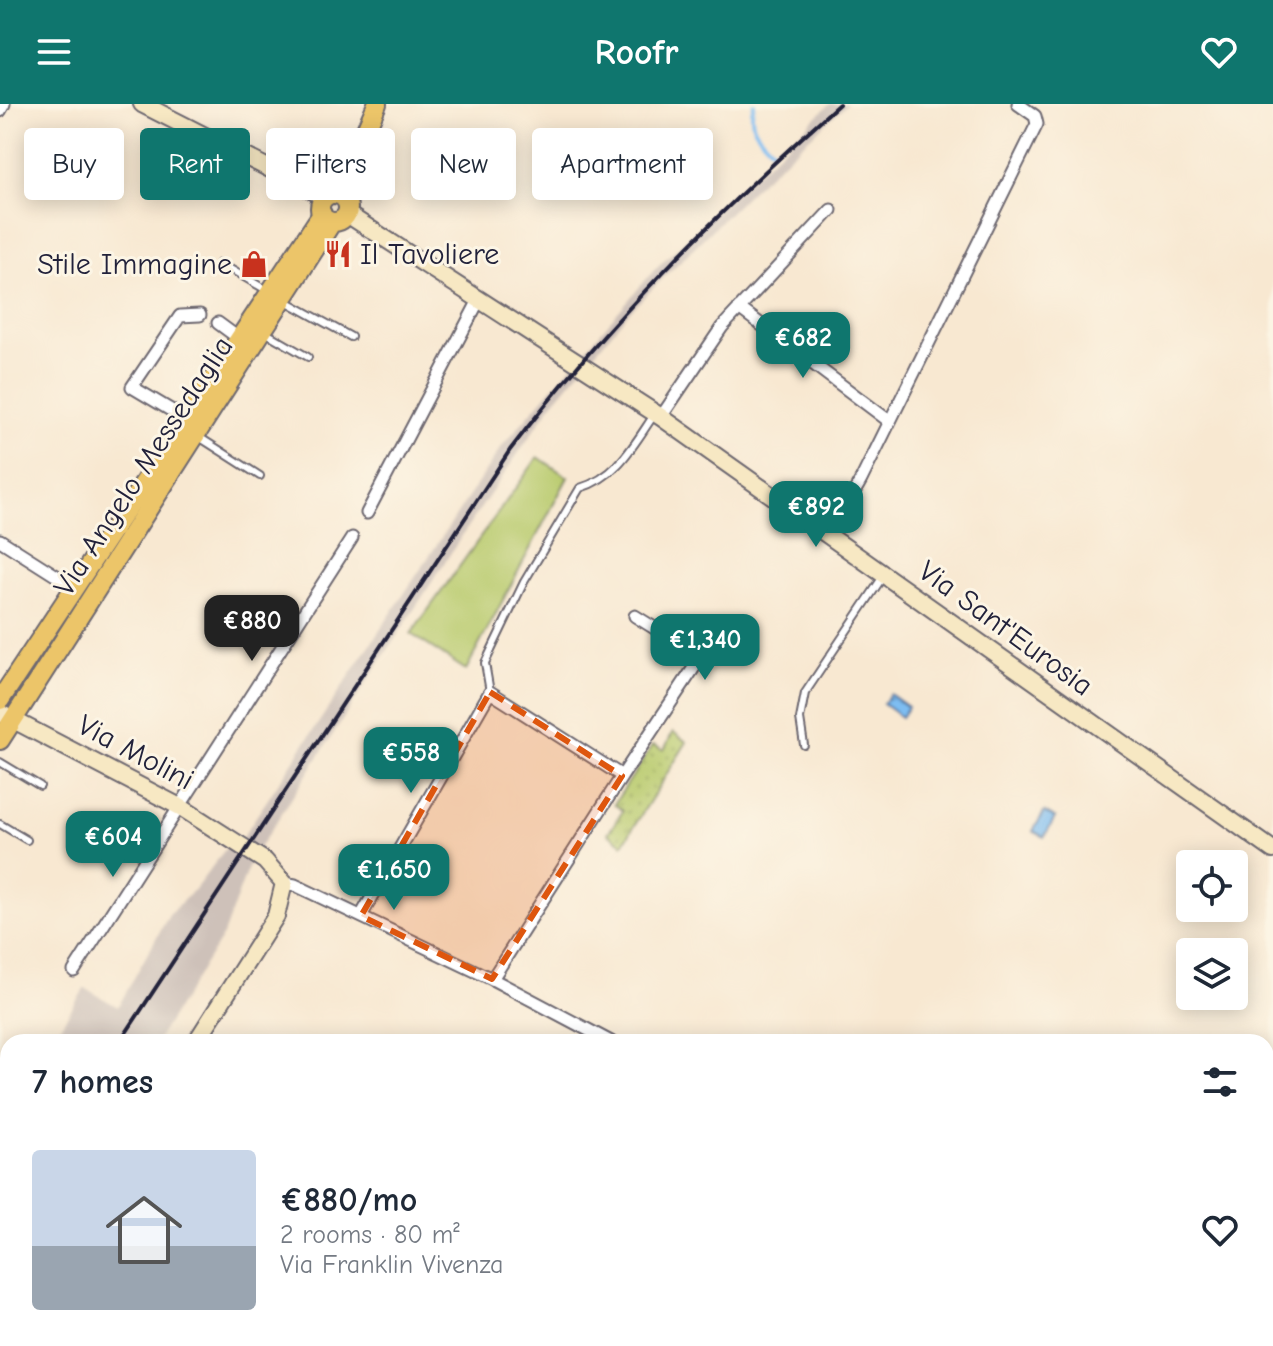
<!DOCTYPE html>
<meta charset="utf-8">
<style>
:root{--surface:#fff;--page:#f2f2f3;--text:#1f2937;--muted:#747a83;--line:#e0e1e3;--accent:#0f766e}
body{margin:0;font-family:"Comic Neue",sans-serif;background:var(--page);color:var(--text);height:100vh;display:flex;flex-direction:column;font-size:30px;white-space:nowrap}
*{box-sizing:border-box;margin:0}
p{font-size:26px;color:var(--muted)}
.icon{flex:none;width:44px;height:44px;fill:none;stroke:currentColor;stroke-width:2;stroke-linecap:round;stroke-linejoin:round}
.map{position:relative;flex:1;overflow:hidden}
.side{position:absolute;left:0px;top:930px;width:1274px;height:312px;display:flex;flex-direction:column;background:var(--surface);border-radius:24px 24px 0 0;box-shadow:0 4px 20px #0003}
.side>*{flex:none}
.hud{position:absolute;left:24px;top:24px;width:800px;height:72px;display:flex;gap:16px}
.fabs{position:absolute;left:1176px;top:746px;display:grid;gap:16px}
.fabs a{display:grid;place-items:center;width:72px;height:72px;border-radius:8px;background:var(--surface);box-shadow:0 4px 20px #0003;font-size:40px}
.price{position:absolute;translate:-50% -68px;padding:0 18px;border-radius:16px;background:var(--accent);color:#fff;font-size:26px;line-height:52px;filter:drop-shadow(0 2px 4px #0008)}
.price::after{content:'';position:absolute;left:50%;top:48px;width:24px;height:18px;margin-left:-12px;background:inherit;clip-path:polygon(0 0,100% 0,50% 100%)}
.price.selected{background:#222;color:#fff}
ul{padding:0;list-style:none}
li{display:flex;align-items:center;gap:24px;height:200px;padding:0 32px}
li+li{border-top:2px solid var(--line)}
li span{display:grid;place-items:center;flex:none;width:224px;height:160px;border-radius:8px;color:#555}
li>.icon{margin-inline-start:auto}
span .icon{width:96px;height:96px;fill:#fffc;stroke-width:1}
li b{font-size:34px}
h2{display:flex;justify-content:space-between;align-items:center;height:96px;padding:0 32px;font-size:34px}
.tag{padding:0 28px;border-radius:8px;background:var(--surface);box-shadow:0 4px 20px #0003;font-size:28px;line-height:72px}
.tag.selected{background:var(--accent);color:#fff}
header{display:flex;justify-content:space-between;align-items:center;height:104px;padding:0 32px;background:var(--accent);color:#fff;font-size:36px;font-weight:700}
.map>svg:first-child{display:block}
.railway{fill:#cec1b9}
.grass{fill:#b9cb6e;stroke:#6e7654;stroke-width:2}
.park{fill:url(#park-dots);stroke:#6e7654;stroke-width:2}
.water{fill:url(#water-ripples);stroke:#507096;stroke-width:2}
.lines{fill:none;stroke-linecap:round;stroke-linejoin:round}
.stream{stroke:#7ebdf2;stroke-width:4}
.lane-casing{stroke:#6d6770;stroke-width:10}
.street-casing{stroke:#6d6770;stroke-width:15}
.secondary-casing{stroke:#6d6770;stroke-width:20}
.primary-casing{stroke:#6d6770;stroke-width:22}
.lane{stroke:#fff;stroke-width:6}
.street{stroke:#fff;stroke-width:11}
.secondary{stroke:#f7e8c3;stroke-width:16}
.primary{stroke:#ecc569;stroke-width:18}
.rail{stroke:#22223b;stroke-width:4}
.marked{fill:#de560e;fill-opacity:0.2;stroke:#de560e;stroke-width:6;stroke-dasharray:16 10;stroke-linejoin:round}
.labels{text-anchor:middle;stroke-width:6;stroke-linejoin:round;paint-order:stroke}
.poi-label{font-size:30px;fill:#22223b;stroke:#fcf5e5;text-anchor:start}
.street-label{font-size:30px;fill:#22223b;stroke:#fcf5e5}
</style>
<header><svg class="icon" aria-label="menu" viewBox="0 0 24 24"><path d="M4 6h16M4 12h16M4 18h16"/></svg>Roofr<svg class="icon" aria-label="heart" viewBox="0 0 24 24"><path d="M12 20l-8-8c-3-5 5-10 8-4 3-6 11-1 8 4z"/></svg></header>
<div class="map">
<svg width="1273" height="1242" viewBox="0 0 1273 1242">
<defs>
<pattern id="park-dots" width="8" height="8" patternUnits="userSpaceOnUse" patternTransform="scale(2)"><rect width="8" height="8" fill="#b9cb6e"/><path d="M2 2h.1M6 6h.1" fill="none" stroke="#9fae60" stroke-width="1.8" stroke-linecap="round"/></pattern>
<pattern id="water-ripples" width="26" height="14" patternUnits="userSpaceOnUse" patternTransform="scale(2)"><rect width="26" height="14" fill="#7ebdf2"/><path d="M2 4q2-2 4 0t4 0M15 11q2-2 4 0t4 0" fill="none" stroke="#6da2d0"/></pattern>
</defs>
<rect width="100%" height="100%" fill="#fcf5e5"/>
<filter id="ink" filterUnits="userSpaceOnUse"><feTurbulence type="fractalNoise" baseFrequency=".0125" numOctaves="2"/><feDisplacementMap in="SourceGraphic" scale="16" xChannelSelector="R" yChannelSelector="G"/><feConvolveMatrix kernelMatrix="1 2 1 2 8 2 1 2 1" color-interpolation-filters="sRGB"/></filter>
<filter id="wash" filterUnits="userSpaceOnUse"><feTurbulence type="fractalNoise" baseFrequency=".006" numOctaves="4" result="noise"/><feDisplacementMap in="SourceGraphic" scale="32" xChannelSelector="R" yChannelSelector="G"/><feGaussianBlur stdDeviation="1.8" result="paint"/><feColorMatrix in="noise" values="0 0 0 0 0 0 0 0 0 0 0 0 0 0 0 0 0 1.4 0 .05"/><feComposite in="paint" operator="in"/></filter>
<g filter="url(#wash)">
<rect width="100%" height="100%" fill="#f8e8d1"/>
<path class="railway" d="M830,0H847L763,75L628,209L552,300L467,424L250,758L223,831L156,938H50L85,884L118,903L170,809L196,784L227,743L234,746L503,341L657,163Z
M8,1034V1234H61L41,1242H0V1040L3,1042Z"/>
<path class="grass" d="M538,353L568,373L466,566L411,530Z"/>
<path class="park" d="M673,628L687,638L623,740L608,729L623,707L614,700L653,641L664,646Z"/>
<path class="water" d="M890,590L908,603L901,613L883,600Z
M1044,708L1055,714L1044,733L1033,727Z"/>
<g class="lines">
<path class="stream" d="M754,0C747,21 758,31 772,45
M69,1242L91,1234"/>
</g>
</g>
<g filter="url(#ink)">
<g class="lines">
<g class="lane-casing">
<path id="lane" d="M220,159L268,187
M284,196L351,233
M263,227L308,253
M199,333L260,372
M490,588L485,559L524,478L580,384C617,373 633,342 654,311
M804,641L800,615L805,589L884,471
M0,658L40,682
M0,720L27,736
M24,1242L30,1234"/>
</g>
<g class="street-casing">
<path id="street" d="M0,7L4,0
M739,204L889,317
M218,219L237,233
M661,313L722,223L831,106
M184,314L132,283L180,212L200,211
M367,409L479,196
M830,431L861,376L1037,20L1035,12L1018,0
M0,436L74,483
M622,672L701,553L635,512
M284,779L295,781L492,875L611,938
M361,812L490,588L622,672L492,875
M74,867L352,434
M0,985V1003
M1221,1234L1237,1242"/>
</g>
<g class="secondary-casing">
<path id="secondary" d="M142,0L325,93
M347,110L661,313L1273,746
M0,609L182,704L265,757L284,779L276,812L196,938
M290,1234L298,1242"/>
</g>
<g class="primary-casing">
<path id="primary" d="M320 104a14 14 0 1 1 28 0a14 14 0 1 1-28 0Z
M338,91L377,0
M0,596L322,110
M0,636L332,118"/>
</g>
<use href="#lane" class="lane"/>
<use href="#street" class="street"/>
<use href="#secondary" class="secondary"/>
<use href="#primary" class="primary"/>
<path class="rail" d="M120,938L510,346C610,215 716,110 839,0
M0,1123L8,1111"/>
</g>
</g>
<path class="marked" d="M490,588L622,672L492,875L361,812Z"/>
<defs>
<g id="restaurant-bare" transform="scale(2.16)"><path d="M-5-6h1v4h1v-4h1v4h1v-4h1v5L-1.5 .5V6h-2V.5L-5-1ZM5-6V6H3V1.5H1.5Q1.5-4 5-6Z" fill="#c8321e" stroke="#fcf5e5" stroke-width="2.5" paint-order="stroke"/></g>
<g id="shop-bare" transform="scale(2.16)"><path d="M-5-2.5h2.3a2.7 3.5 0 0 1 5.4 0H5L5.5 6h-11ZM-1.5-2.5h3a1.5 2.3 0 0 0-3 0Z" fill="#c8321e" stroke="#fcf5e5" stroke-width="2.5" paint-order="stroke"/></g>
</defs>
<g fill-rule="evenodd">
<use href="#restaurant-bare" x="338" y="150"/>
<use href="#shop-bare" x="254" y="160"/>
</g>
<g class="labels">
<g class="poi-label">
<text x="360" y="160">Il Tavoliere</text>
<text x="232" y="170" text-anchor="end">Stile Immagine</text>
</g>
<g class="street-label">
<text transform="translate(143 362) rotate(-57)" y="10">Via Angelo Messedaglia</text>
<text transform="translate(1006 524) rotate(36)" y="10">Via Sant'Eurosia</text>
<text transform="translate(136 648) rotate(28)" y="10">Via Molini</text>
</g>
</g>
</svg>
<div class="fabs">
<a><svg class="icon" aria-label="locate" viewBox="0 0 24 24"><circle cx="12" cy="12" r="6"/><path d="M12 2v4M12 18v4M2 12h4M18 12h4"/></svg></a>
<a><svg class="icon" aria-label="layers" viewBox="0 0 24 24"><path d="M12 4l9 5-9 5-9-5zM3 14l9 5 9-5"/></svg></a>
</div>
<b class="price" style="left:803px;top:276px">€682</b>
<b class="price" style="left:816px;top:445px">€892</b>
<b class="price selected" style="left:252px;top:559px">€880</b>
<b class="price" style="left:705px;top:578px">€1,340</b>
<b class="price" style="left:411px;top:691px">€558</b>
<b class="price" style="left:113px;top:775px">€604</b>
<b class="price" style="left:394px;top:808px">€1,650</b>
<div class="hud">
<a class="tag">Buy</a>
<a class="tag selected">Rent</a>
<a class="tag">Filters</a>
<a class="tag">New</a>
<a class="tag">Apartment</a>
</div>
<section class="side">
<h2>7 homes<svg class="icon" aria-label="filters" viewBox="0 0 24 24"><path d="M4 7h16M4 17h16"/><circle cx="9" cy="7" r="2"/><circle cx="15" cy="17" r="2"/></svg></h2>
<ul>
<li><span style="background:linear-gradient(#c9d6e8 60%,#9aa5b1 0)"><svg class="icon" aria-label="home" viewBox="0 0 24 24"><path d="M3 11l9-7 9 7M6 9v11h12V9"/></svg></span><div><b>€880/mo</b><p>2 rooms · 80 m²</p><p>Via Franklin Vivenza</p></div><svg class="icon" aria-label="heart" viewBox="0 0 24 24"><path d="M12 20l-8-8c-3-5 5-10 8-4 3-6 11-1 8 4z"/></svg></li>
</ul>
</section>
</div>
